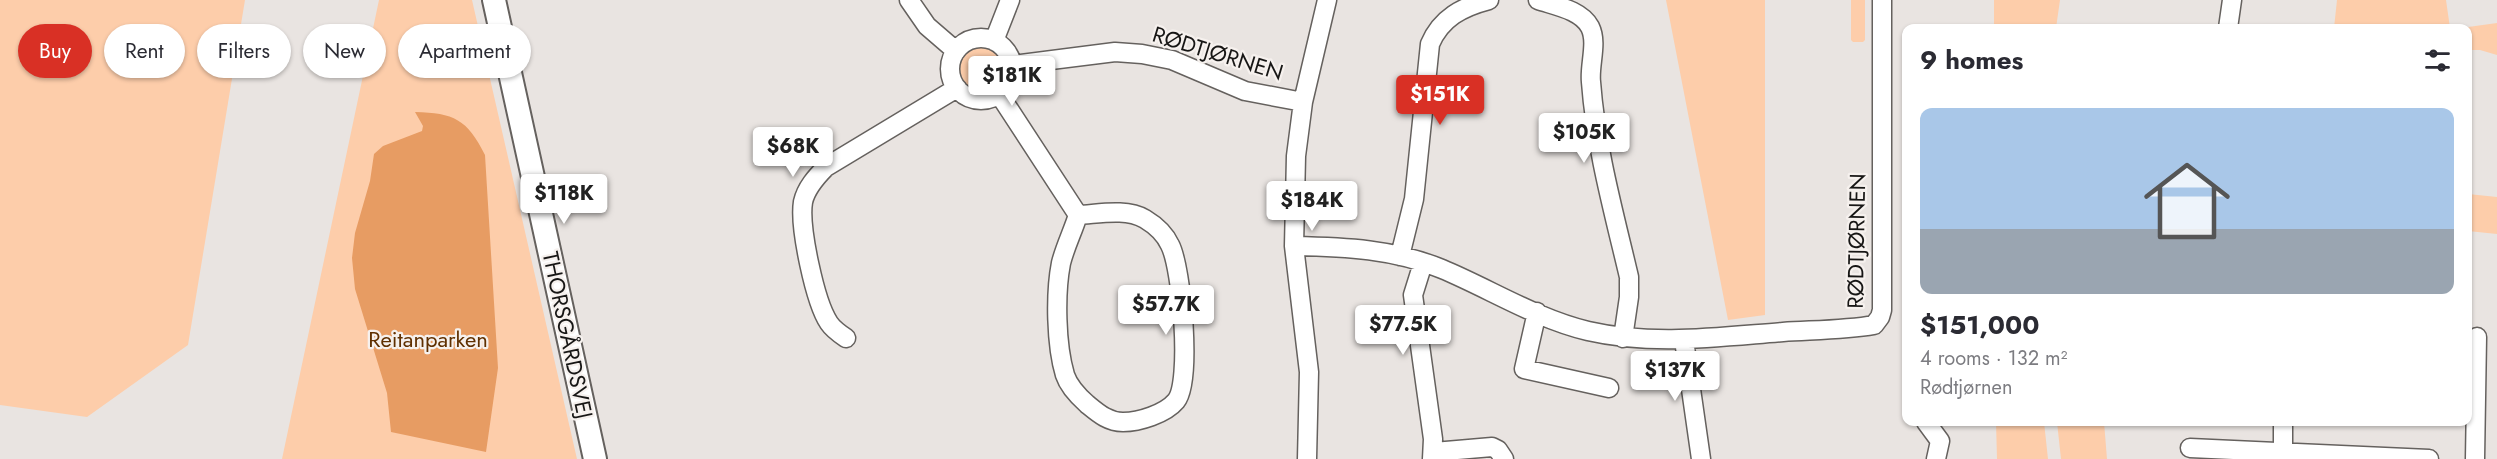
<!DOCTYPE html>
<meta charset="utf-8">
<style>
:root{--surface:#fff;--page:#f7f7f7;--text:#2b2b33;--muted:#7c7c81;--accent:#d93025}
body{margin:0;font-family:Jost,sans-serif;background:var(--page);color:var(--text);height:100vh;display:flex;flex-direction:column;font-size:22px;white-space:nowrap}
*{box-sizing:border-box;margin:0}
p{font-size:20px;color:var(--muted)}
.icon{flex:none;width:33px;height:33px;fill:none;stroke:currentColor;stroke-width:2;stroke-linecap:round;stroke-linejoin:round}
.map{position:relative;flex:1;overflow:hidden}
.drawer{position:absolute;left:1902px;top:24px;width:570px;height:402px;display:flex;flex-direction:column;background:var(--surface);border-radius:12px;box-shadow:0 2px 4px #0004}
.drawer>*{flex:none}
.hud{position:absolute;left:18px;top:24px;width:570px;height:54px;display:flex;gap:12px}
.price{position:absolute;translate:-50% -51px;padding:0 14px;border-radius:6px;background:#fff;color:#222;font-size:20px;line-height:39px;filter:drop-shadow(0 2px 3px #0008)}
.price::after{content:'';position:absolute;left:50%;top:36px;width:18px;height:14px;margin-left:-9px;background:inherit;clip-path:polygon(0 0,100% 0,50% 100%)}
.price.on{background:var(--accent);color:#fff}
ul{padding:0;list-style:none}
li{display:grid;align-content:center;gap:12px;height:318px;padding:0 18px}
li span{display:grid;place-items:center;height:186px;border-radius:12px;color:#555}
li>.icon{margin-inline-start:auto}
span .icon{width:108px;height:108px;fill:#fffc;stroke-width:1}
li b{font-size:26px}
h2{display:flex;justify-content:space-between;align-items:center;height:72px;padding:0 18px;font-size:26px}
.chip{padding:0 21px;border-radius:27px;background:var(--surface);box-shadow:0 2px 4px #0004;font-size:21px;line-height:54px}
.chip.on{background:var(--accent);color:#fff}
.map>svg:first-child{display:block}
.green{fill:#fdcdaa}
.forest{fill:#e79c63}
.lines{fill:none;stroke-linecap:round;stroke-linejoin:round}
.minor-casing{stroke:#65615e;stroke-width:21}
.tertiary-casing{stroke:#65615e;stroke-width:26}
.minor{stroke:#fff;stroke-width:18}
.tertiary{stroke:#fff;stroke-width:22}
.labels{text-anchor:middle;stroke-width:4.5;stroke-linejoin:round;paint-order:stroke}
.street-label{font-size:22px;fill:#171615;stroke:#f6f1ee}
.park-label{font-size:22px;fill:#603001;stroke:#f6f1ee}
</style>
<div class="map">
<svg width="2497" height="459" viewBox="0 0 2497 459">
<rect width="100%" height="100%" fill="#e9e4e1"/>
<path class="green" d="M0,0H245L188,345L87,417L0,405Z
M379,0H472L577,459H282Z
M1666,0H1765V315L1728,320Z
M1851,0H1865V40L1863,42H1853L1851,40Z
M1994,0H2060L2056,28H1994Z
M2337,0H2446L2450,28H2334Z
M2497,23V55L2480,50H2468V28H2461Z
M958 69a24 24 0 1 1 48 0a24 24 0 1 1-48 0Z
M2468,194L2497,197V234L2468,231Z
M1996,422H2044L2048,459H1997Z
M2057,422H2104L2107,459H2061Z"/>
<path class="forest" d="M415,112C454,113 467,119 485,155L498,368L486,452L391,432L387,393L355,289L352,258L355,233L370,181L374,154L383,146L422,131L423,126Z"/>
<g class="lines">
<g class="minor-casing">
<path id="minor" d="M909,0L927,26L956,51
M1538,0C1556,6 1581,10 1590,27C1598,43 1589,65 1591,82C1596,149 1614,213 1629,277V297L1623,338
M2228,28L2232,0
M950 69a31 31 0 1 1 62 0a31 31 0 1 1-62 0Z
M994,41L1010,0
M1012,65L1115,52L1142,54L1172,60L1245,91L1303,102
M999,94L1078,215C1099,214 1126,208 1145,219C1155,225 1165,234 1170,245C1182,268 1192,382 1176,401C1165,414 1139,422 1123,422C1108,422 1098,413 1087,404C1078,396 1069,387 1065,375C1056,345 1055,294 1061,263C1065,247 1073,231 1078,215
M1294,246C1345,247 1394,249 1442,269C1490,289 1537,319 1588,331C1653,346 1718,337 1783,332C1813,330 1845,330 1874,325L1880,317L1882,310V0
M1400,256L1414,199L1430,44C1441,18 1462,7 1489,0
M1423,263L1413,295L1433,439L1432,459
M1537,312L1524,369L1609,388
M846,338C840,334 833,329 829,323C815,302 799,227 803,202C806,188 816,177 826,167L957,88
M1684,340L1701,459
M1926,422L1940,441L1936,459
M2283,422V459
M2190,448L2429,459
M1434,452L1492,447L1498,450L1504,459
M1307,459L1309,372L1294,246L1296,156L1303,102L1327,0
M2475,459L2477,337"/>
</g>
<g class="tertiary-casing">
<path id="tertiary" d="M494,0L595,459"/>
</g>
<use href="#minor" class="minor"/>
<use href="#tertiary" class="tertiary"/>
</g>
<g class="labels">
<g class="street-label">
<text transform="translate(1218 53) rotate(17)" y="8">RØDTJØRNEN</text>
<text transform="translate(1856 241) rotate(-89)" y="8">RØDTJØRNEN</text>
<text transform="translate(568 335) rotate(78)" y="8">THORSGÅRDSVEJ</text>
</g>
<g class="park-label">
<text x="428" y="347">Reitanparken</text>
</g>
</g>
</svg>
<b class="price" style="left:1012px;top:107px">$181K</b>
<b class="price on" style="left:1440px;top:126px">$151K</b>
<b class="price" style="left:1584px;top:164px">$105K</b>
<b class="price" style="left:793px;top:178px">$68K</b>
<b class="price" style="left:564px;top:225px">$118K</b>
<b class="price" style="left:1312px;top:232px">$184K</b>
<b class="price" style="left:1166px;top:336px">$57.7K</b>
<b class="price" style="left:1403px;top:356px">$77.5K</b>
<b class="price" style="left:1675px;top:402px">$137K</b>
<div class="hud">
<a class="chip on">Buy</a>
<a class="chip">Rent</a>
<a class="chip">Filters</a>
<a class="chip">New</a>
<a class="chip">Apartment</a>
</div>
<section class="drawer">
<h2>9 homes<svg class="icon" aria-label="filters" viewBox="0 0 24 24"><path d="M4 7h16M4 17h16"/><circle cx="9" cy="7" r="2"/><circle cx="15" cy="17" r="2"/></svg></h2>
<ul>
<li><span style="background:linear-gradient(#a9c7e8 65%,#9aa5b1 0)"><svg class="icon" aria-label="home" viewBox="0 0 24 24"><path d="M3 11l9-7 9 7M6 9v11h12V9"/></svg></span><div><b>$151,000</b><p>4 rooms · 132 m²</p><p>Rødtjørnen</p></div></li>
</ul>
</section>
</div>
